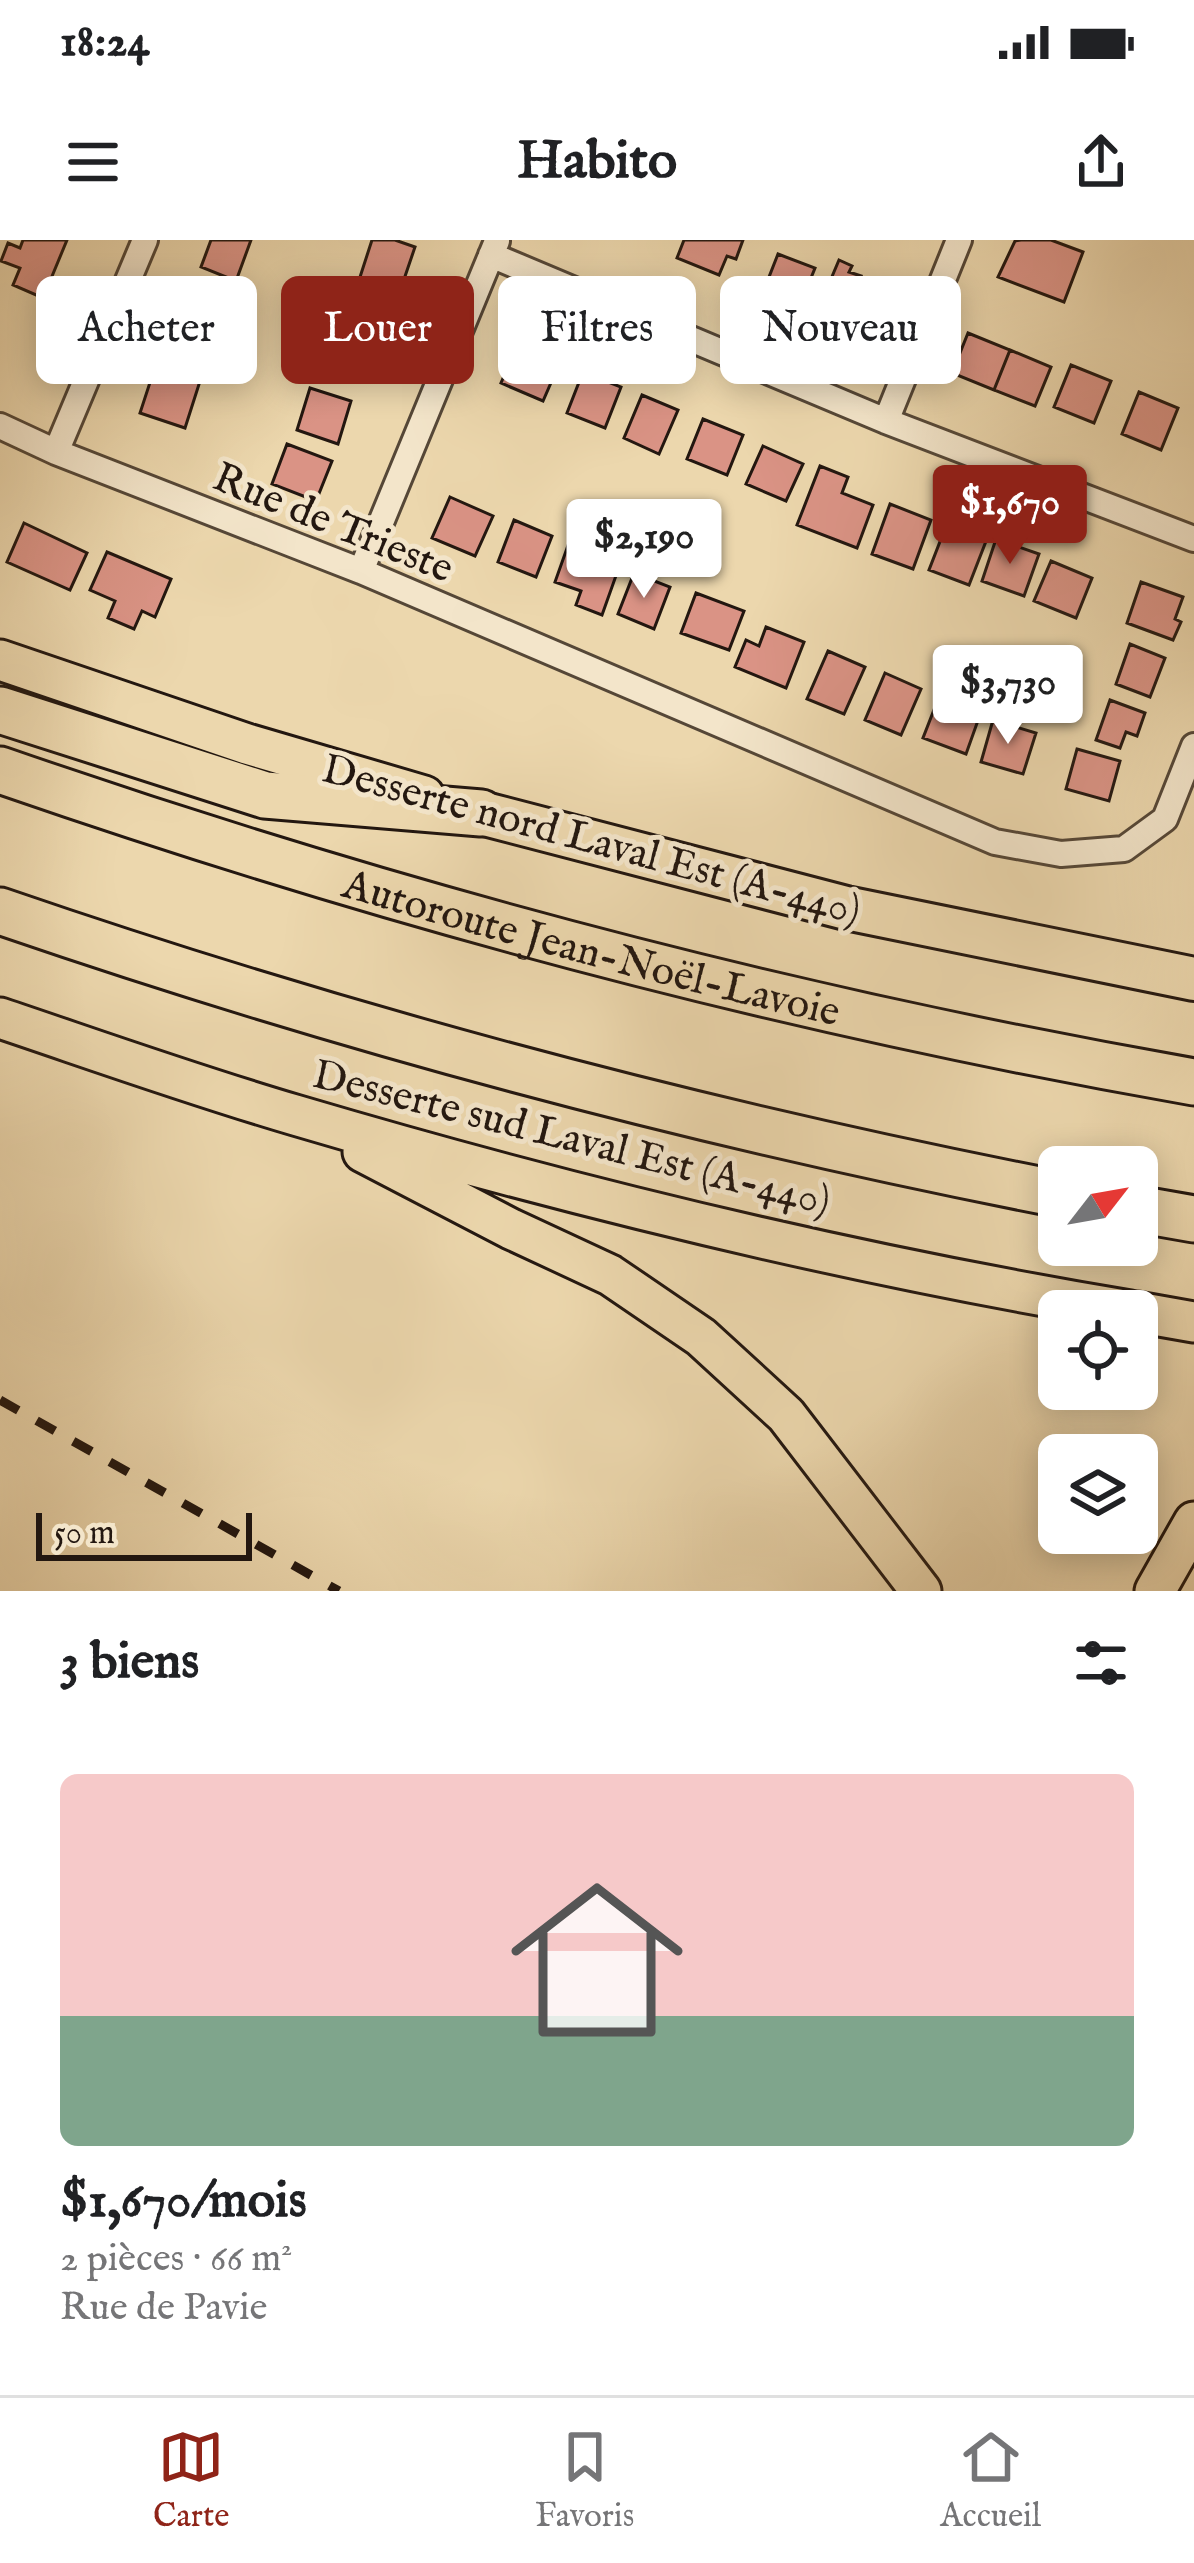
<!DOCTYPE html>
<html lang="fr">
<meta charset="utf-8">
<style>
:root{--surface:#fff;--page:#f6f6f6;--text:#202124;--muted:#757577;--line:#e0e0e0;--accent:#8f2418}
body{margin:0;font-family:"IM FELL English",serif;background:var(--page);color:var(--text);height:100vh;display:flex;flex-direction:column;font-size:45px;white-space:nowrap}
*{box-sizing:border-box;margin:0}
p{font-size:39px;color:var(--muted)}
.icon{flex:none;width:66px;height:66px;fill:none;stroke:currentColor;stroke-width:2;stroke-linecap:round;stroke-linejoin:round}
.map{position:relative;height:1351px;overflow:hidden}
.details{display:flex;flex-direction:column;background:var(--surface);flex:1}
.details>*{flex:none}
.top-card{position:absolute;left:36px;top:36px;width:1122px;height:108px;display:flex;gap:24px}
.needle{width:78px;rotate:59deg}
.controls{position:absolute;left:1038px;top:906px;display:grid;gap:24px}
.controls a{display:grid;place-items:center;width:120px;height:120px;border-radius:18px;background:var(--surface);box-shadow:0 6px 30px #0003;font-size:60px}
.scale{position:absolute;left:36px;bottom:30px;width:216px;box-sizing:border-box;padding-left:12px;border:6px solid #231710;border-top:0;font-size:33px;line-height:42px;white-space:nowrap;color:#231710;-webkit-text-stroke:9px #f3e5ca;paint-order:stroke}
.price{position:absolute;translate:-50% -102px;padding:0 27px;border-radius:12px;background:#fff;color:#222;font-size:39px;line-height:78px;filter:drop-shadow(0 3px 6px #0008)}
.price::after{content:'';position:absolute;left:50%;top:72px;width:36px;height:27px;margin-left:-18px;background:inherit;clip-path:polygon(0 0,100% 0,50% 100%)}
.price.active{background:var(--accent);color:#fff}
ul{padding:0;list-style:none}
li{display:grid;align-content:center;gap:24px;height:636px;padding:0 60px}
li+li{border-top:3px solid var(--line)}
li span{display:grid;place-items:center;height:372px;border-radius:18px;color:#555}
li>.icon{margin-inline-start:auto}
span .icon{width:216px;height:216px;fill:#fffc;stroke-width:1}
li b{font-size:51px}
h2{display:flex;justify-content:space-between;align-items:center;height:144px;padding:0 60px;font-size:51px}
.pill{padding:0 42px;border-radius:18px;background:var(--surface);box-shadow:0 6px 30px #0003;font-size:42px;line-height:108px}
.pill.active{background:var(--accent);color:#fff}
.status{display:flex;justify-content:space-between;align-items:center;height:84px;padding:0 60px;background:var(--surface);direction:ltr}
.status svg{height:33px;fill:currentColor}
header{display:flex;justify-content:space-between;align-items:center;height:156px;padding:0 60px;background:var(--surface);font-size:54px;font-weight:800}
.tab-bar{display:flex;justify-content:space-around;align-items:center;height:168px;border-top:3px solid var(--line);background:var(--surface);font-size:33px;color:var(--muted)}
.tab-bar a{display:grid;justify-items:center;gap:6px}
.tab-bar .active{color:var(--accent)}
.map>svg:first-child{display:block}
.building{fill:#da9385;stroke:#231710;stroke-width:3}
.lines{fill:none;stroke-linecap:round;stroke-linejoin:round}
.minor-casing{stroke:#554737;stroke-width:30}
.primary-casing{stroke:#231710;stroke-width:45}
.trunk-casing{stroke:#231710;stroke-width:48}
.motorway-casing{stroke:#231710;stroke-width:51}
.minor{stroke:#f3e5ca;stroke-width:24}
.primary{stroke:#ecd7ad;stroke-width:39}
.trunk{stroke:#ecd7ad;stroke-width:42}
.motorway{stroke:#ecd7ad;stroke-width:45}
.rail{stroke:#231710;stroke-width:9;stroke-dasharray:21 21;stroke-linecap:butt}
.labels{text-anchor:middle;stroke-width:10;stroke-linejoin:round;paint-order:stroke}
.street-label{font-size:42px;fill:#231710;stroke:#f3e5ca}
</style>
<div class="status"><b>18:24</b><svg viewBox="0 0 49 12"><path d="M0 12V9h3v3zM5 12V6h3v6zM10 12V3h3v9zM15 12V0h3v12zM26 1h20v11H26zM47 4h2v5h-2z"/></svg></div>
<header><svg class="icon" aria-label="menu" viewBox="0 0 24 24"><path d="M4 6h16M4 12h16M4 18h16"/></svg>Habito<svg class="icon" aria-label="share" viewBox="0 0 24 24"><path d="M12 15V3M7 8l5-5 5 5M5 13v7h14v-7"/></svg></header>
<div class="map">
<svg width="1194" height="1351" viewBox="0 0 1194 1351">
<rect width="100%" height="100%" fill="#ecd7ad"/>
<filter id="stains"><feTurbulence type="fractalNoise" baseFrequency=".00167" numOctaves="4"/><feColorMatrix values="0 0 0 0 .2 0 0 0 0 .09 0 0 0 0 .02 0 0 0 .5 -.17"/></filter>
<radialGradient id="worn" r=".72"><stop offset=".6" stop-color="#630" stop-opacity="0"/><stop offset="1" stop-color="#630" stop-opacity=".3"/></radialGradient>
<path class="building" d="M23,0H67L43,58L13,45L20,28L1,21L8,3L20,8Z
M211,0H251L236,41L201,27Z
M372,0H395L415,7L400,51L360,37Z
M684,0H743L736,19L727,16L719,35L677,18Z
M1021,0H1051L1083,12L1064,62L998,37L1015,1Z
M778,14L815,28L798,70L762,55Z
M839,20L852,26L849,32L861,36L859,40L874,47L854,94L815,77Z
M188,47L224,61L200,122L164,109Z
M341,69L386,85L370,128L337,116L343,101L331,97Z
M968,93L1010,110L994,150L952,133Z
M518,103L560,122L543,161L501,143Z
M1010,110L1051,127L1035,166L994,150Z
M156,124L201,138L185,188L140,173Z
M1071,125L1111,141L1094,183L1054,167Z
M583,132L621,147L605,188L567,173Z
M310,148L351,161L338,204L297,190Z
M1139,152L1178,168L1161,210L1122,194Z
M642,155L678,170L659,214L624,198Z
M703,179L743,195L727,235L687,219Z
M287,204L332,221L316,261L272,244Z
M763,206L803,224L786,261L746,244Z
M820,226L848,237L842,253L873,265L857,308L797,285Z
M450,257L493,276L475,316L432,298Z
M890,264L931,280L913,329L872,314Z
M514,280L552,296L536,337L498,322Z
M948,281L988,296L969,345L929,330Z
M24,283L87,313L70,350L7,322Z
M571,297L623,316L602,375L576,365L581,351L555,342Z
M996,299L1039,314L1024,356L982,341Z
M107,312L171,339L155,377L142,371L134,389L108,378L115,361L90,350Z
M1051,321L1092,338L1076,378L1034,361Z
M634,333L670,347L654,389L618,374Z
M1141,342L1183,357L1175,379L1181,382L1173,400L1127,383Z
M696,353L744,371L729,410L681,393Z
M766,387L804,402L786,448L735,427L746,400L759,406Z
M1130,404L1165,418L1150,457L1116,444Z
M828,411L865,427L844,474L807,459Z
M885,433L921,449L901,495L865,480Z
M939,457L981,472L966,514L923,498Z
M1110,460L1145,473L1137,496L1126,492L1120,508L1096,500Z
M993,480L1036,493L1023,534L981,522Z
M1077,509L1120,521L1109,561L1066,549Z"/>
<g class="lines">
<g class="minor-casing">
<path id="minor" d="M491,15L886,181L1194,299
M886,181L959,0
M0,186L56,212L361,331L995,602L1061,614L1124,609L1165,579L1194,506
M56,212L145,0
M361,331L497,1"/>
</g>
<g class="primary-casing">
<path id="primary" d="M0,420L247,504L424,556
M0,778C98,811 196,846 295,875C569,956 848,1024 1130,1071
M363,912L511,989L610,1035L701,1097L786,1175L921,1351
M1137,1072L1194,1082
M1155,1351L1194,1282"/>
</g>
<g class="trunk-casing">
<path id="trunk" d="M481,573L846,668L1194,739"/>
</g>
<g class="motorway-casing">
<g id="motorway">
<path d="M0,470L265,555L481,573"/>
<path id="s1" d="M0,530C389,665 788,771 1194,842"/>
<path d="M0,671C346,790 699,884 1059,954"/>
<path d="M1137,969L1194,979"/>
</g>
</g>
<use href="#minor" class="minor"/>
<use href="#primary" class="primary"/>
<use href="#trunk" class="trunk"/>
<use href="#motorway" class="motorway"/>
<path class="rail" d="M0,1160L339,1351"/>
</g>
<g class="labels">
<g class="street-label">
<text transform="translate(334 281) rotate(22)" y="15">Rue de Trieste</text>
<text transform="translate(592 598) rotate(15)" y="15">Desserte nord Laval Est (A-440)</text>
<text dy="15" stroke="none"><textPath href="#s1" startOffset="618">Autoroute Jean-Noël-Lavoie</textPath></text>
<text transform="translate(572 896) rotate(14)" y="15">Desserte sud Laval Est (A-440)</text>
</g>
</g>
<rect width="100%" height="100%" filter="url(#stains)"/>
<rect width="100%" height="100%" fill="url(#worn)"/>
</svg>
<div class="controls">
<a><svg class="needle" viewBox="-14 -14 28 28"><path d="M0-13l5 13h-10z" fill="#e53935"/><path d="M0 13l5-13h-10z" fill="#757577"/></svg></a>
<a><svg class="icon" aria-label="locate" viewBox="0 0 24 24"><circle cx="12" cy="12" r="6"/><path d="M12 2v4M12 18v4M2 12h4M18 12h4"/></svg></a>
<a><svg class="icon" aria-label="layers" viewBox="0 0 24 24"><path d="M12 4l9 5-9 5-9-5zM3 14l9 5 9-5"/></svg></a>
</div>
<div class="scale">50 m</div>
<b class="price active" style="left:1010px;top:327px">$1,670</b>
<b class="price" style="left:644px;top:361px">$2,190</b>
<b class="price" style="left:1008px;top:507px">$3,730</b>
<div class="top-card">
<a class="pill">Acheter</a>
<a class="pill active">Louer</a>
<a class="pill">Filtres</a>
<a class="pill">Nouveau</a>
</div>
</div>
<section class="details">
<h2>3 biens<svg class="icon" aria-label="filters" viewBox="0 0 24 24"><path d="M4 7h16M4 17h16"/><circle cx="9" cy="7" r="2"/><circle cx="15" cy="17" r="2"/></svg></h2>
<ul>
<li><span style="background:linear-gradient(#f6c9c9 65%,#7fa58c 0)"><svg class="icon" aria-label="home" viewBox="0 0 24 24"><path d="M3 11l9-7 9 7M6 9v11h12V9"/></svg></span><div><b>$1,670/mois</b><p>2 pièces · 66 m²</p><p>Rue de Pavie</p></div></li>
</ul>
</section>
<nav class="tab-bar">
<a class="active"><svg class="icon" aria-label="map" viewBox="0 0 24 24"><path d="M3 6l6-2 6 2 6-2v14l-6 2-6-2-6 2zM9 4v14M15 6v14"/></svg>Carte</a>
<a><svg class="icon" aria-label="saved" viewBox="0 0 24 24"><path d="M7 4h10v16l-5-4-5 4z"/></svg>Favoris</a>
<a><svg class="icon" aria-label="home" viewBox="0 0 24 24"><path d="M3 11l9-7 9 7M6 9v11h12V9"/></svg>Accueil</a>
</nav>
